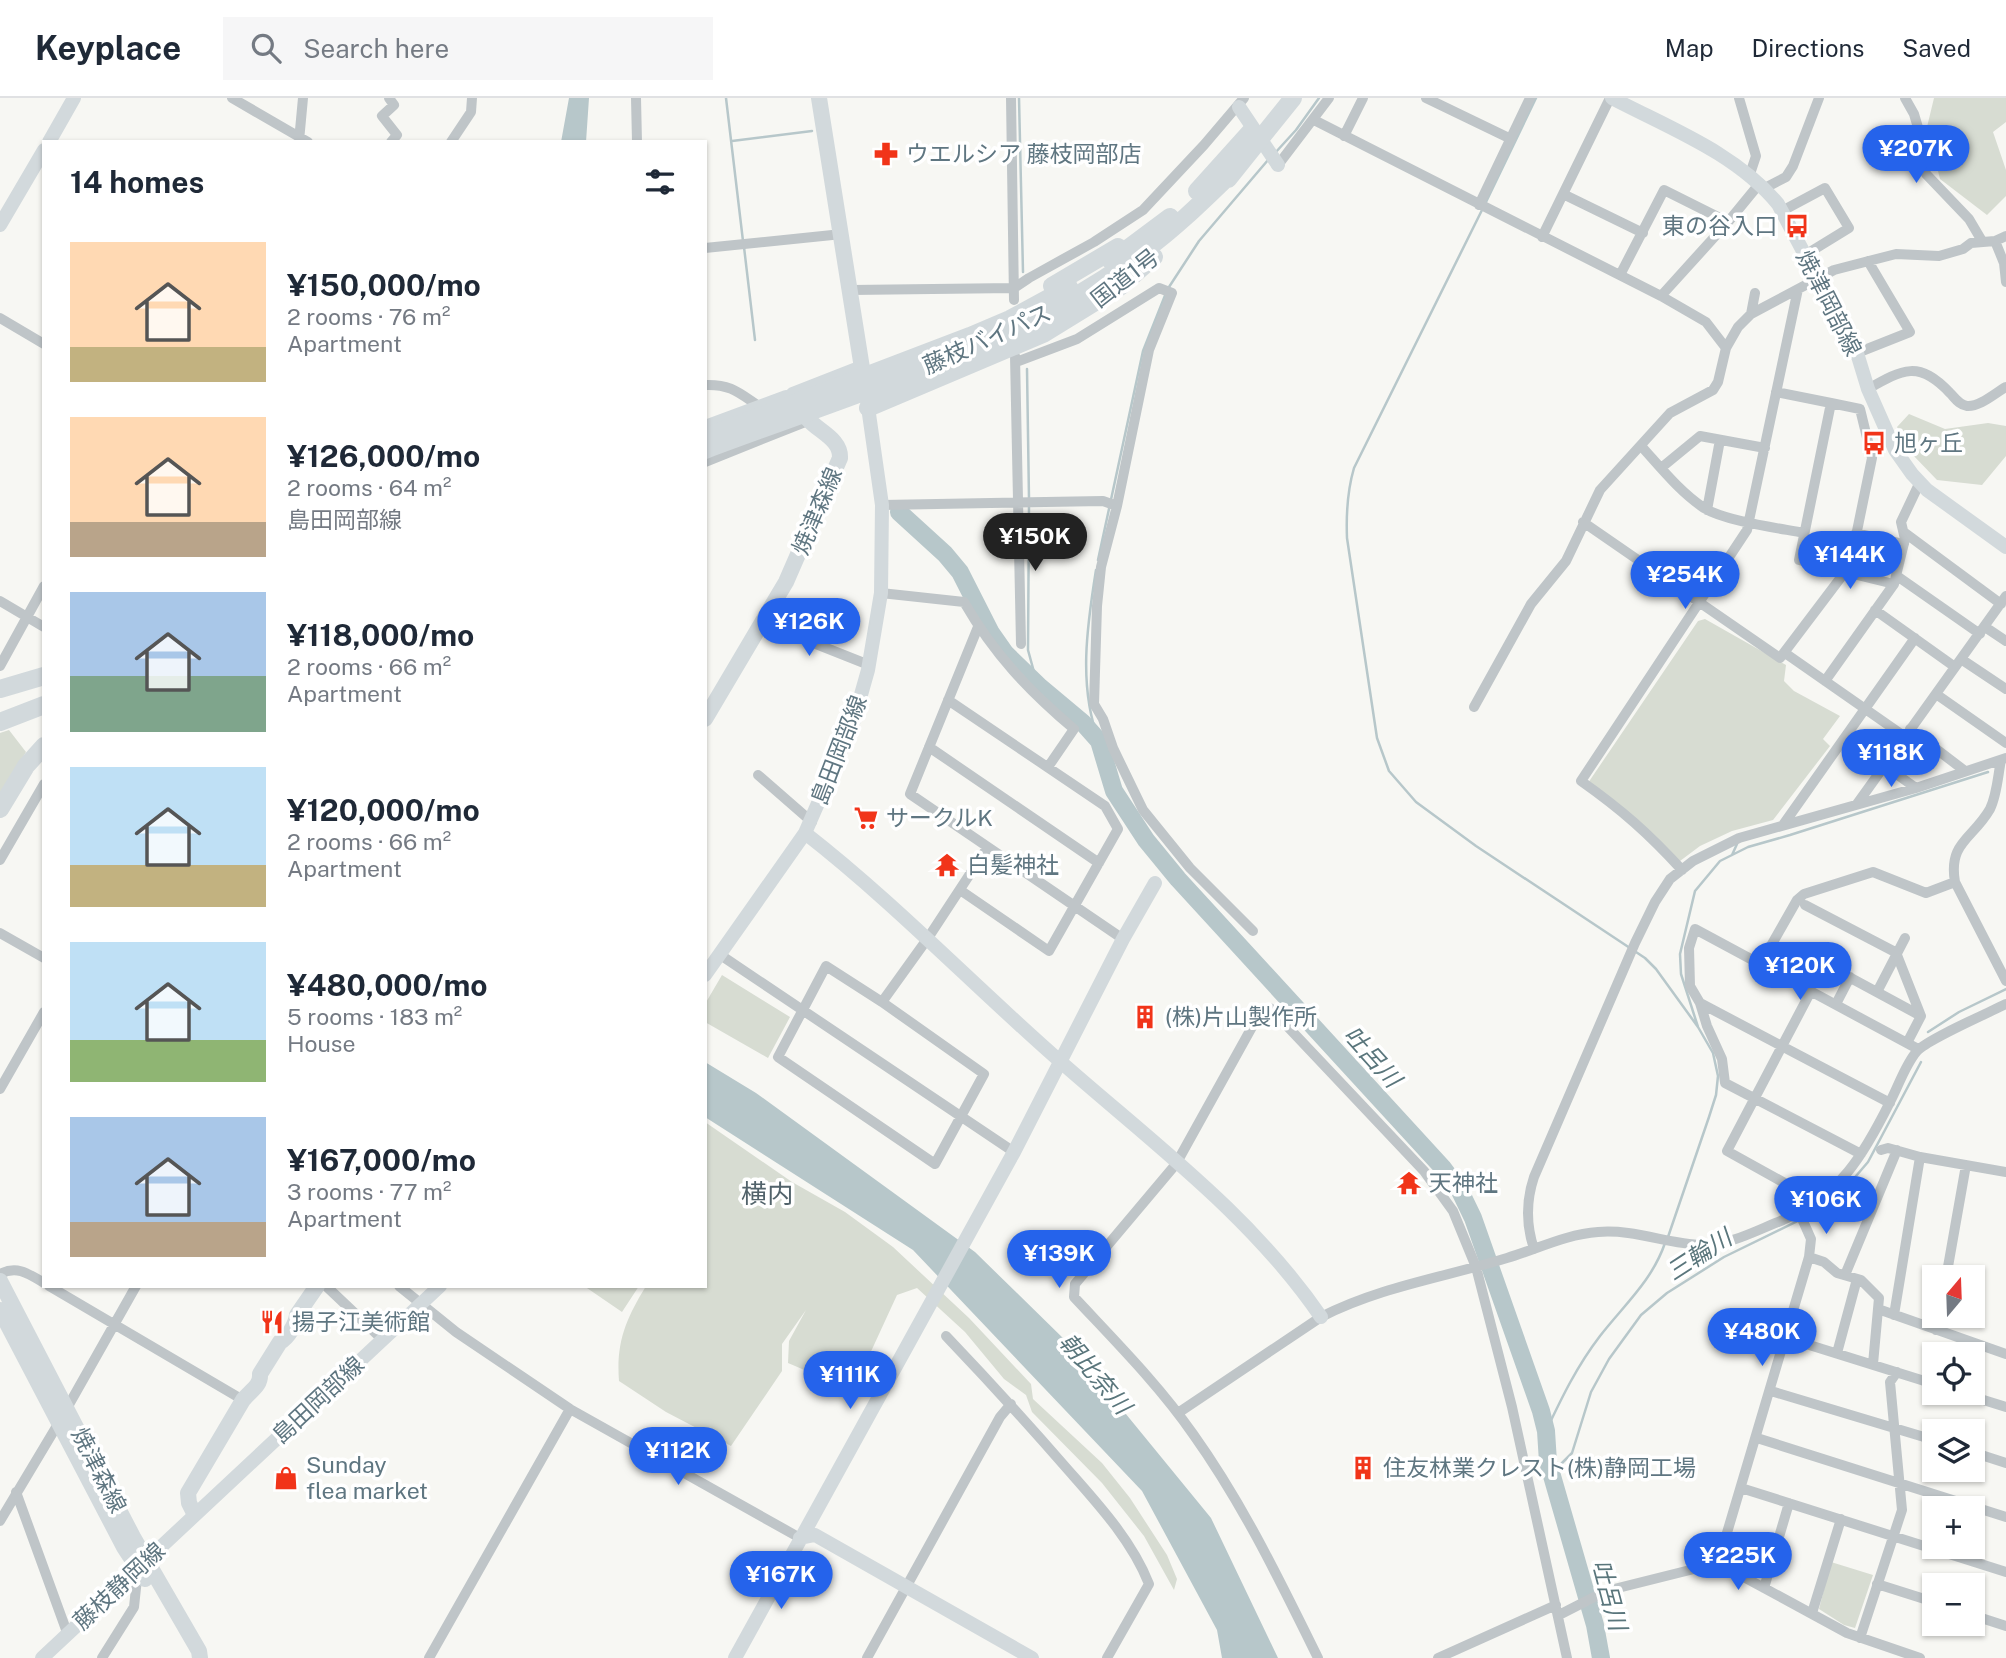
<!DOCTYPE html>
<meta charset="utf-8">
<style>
:root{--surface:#fff;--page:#f6f6f7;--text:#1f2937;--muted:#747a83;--line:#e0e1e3;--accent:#2563eb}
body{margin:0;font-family:"Public Sans","Noto Sans JP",sans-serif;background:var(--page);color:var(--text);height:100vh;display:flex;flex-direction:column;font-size:26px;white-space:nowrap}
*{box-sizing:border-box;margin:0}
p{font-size:23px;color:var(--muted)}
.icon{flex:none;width:38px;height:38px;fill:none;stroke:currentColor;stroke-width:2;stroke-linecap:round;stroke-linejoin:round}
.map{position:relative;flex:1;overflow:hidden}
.details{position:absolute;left:42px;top:42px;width:665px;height:1148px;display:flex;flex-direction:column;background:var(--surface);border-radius:0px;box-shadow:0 2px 5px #0004}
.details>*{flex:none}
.needle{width:46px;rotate:19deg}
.tools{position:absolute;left:1922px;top:1167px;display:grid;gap:14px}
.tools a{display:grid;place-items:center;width:63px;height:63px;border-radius:0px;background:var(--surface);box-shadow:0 2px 5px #0004;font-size:35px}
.price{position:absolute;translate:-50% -60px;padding:0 16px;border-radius:24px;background:var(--accent);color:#fff;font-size:23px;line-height:46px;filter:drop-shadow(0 2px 4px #0008)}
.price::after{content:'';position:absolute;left:50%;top:42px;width:21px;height:16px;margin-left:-10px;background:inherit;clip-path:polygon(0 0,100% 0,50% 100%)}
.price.current{background:#222;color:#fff}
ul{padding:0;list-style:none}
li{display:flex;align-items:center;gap:21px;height:175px;padding:0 28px}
li span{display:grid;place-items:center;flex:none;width:196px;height:140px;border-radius:0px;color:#555}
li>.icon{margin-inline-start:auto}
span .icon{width:84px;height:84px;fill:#fffc;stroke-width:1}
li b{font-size:30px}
h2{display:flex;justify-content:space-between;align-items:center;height:84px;padding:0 28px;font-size:30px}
header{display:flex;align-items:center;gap:42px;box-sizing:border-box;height:98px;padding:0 35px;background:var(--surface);border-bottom:2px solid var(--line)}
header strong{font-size:33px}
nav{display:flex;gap:38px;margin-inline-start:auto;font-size:24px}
.search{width:490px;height:63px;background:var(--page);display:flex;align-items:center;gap:18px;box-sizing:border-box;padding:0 24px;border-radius:0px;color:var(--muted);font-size:26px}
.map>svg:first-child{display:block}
.green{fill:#d7dcd2}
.water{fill:#b7c7ca}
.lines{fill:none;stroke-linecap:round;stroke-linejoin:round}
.stream{stroke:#b7c7ca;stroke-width:2.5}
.river{stroke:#b7c7ca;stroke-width:18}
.street{stroke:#bfc5c8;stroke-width:10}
.secondary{stroke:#d2d9dc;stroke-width:14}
.primary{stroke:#d2d9dc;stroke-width:16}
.highway{stroke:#d2d9dc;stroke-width:18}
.labels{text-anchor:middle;stroke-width:7;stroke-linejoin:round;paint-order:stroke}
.poi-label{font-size:23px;fill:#5f7681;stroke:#fff;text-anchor:start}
.street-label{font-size:23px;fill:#5f7681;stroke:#fff}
.water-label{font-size:24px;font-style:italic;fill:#5a767c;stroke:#fff}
.quarter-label{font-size:26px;fill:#52636b;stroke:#fff}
</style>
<header>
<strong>Keyplace</strong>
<div class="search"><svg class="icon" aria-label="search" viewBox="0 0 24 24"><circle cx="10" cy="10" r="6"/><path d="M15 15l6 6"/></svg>Search here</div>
<nav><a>Map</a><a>Directions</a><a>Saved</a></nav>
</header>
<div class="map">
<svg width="2006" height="1560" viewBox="0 0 2006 1560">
<rect width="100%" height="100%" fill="#f7f7f3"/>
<path class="green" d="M1934,0H2006V24L1993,34L2006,72V98L1987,117L1940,81L1927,29Z
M1909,316L1945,331L1988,325L2006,328V358L1982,387L1937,382L1911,355L1897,329Z
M1705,521L1786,567L1784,583L1794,593L1840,618L1823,641L1830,648L1773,722L1732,733L1700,748L1676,766L1588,685L1698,523Z
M9,632L26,654L0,697V635Z
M722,877L790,919L768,960L705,924V906Z
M705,1024L792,1084L845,1114L893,1149L969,1220L1031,1286L1033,1301L1102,1365L1130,1400L1167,1457L1177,1481L1174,1492L1144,1438L1102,1385L1032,1314L1026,1297L1004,1281L965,1234L917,1190L897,1197L868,1260L849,1291L788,1265L789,1243L806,1212L782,1246V1273L731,1348L666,1314L619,1283C616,1244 626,1221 646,1188H705Z
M584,1188H639L622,1214Z
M1831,1464L1873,1477L1855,1530L1844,1527L1819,1511Z"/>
<path class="water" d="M569,0H589L586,44H561Z
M705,964L756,995L975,1154L1067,1244L1211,1420L1278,1560H1222L1217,1532L1142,1393L913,1152L705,1019Z"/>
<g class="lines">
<path class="stream" d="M726,0L743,143
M1019,0L1023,174
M732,43L812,33
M1275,55L1296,32L1319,0
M1486,104L1536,0
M1483,110L1354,370C1347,394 1346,415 1347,440L1377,640L1389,673L1416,704L1476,748L1645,860L1656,871L1698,929
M744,149L755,242
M1169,189L1199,143L1268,62
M1027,271L1029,401
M1029,407L1028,552L1034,574L1040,589
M1098,462L1143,253L1166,195
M1096,472C1087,528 1078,589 1099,643
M1732,757L1737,746
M1928,934L1959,914L2006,891
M1668,1139L1709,1019L1716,997L1718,978L1713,955L1698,929L1681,876L1680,856L1695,793L1720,763L1748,749L1790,737L1988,674
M1546,1333C1562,1299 1577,1268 1600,1238C1624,1207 1652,1183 1665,1145
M1552,1375L1572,1355L1591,1294L1609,1261L1641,1217L1667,1195L1724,1159L1812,1116L1838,1099L1868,1064L1921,964"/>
<path class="river" d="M899,414L945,456L960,474L991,535L1005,555L1040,589L1083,625L1099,643L1114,693L1146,742L1178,781L1443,1070L1460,1093L1473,1120L1541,1313L1546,1333L1548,1364L1595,1527L1601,1560"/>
<path class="street" d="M232,0L308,44
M389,0L394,7L382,18L397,37L391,44
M636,0L637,44
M1011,0L1014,202
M1426,0L1511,41
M1739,0L1756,58L1750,76
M1905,0L1914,16L1919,33L1926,76L1969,121L1982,143
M1314,22L1661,198L1706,224L1726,250
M1344,38L1363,0
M299,43L303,0
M451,44L471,14L472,0
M1278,67L1329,0
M1765,90L1786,79L1793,68L1819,0
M1563,96L1643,135
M1479,107L1530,0
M1782,113L1825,90L1849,130L1805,157
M1542,139L1610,0
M1995,143L2004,165L2006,184
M705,150L842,136
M1620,177L1664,92L1728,124
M851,192L1014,190L1029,180L1094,144L1143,112L1204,47L1244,0
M1661,198L1728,124L1760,85
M1751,216L1755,195
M0,220L44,246
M1857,255L1910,234L1868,163
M1015,258L1021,546
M1016,264L1077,241L1159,190L1172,195L1149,252L1117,408L1101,469L1097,508L1094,606L1103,621L1113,650L1143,712L1190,770L1253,833
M705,287C731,286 739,295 760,309
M1868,291C1903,271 1919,262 1950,295C1955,300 1959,307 1967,308C1980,309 1995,295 2006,289
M1831,305L1860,311L1872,360L1850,467L1845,474L1894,486
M1642,349C1661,370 1680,394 1704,410C1725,423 1778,430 1804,435
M705,364L805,324
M1661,370L1700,338L1765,350
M882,407L1103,403L1117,408
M1707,412L1720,342
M1583,424L1780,560L1845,474L1799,462L1831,305L1776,294
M1856,435L1904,446
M1905,435L2001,506
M1897,478L1980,536
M881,495L964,504C994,556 1028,592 1074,631L1048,669
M0,503L44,529
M1875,512L1955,569
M763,520L800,535L811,544L869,567
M978,529L910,696L1123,841
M1985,529L2006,543
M1785,555L1904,638
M1961,561L2006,591
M0,568L44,488
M1825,583L1894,486L1905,441L1901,424L1920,384
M1936,596L2006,645
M948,602L1105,708L1118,731L1049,853L960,792
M1474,609L1531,506L1566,463L1600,392L1670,315L1713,292L1718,284L1726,250L1738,229L1751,216L1834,172L1896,156L1939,158L1963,151L1971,145L1995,143L2006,138
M1910,631L1965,673
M929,649L1099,765
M2001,662C1998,677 1997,697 1990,711C1973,741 1948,744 1955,784L2006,883
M1885,668L1916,690
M758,677L812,724
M1857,706L2006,498
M1783,727L1915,540
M0,762L44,686
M1682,772C1648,735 1622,712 1581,683L1747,432L1798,191
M1805,807L1897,855
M0,835L44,860
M719,856L1014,1054
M1897,857L1921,918
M1760,867L1797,802L1804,796L1873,774L1926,795L1955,784
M826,868L882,904L984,976L935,1066L778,959Z
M1836,872L1921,918
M1811,893L1727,1053L1817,1103
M1877,894L1905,840
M882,904L928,840L987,750
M1700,905L1890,1005
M1836,906L1850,879
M1907,945L1921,918
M0,991L44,914
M1881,1052L1888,1050L1920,1059L2006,1074
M1861,1056L1725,985L1722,961L1707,928L1700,905L1690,888L1689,850L1695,831L1918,951
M1799,1114L1811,1141L1809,1159L1718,1465L1847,1535L1920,1560
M1534,1151C1526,1127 1526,1103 1534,1079L1635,845L1655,804L1670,781L1693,763L1739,740L1916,690L2006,660
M1809,1159L1824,1164L1837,1175L1861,1182L1879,1200L1873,1266
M0,1176C17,1167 29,1176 44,1185
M1845,1177L1897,1052
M1946,1180L1966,1067
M49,1188L243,1302
M326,1188L383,1242
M399,1188L456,1234L570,1311L800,1440
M1878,1211L2006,1256
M1894,1217L1920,1059
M1936,1232L1939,1218
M946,1238C988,1282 1029,1327 1069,1373C1099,1407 1132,1443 1149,1486L1107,1560
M1787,1240L1934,1286
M1837,1255L1857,1181
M1966,1256L1970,1245
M1771,1293L1934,1342
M1961,1295L2006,1309
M1178,1315L1321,1219C1379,1189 1445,1179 1507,1160C1537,1151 1567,1136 1598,1134C1635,1131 1667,1146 1703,1147C1731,1147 1757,1132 1783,1122C1840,1098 1864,1056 1890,1004C1899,987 1905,967 1917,953C1928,941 1988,915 2006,906
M1757,1340L2006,1419
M1972,1354L2006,1365
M1741,1390L2006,1474
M16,1394L68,1537
M0,1423L58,1326L136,1188
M1877,1486L1934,1504
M1764,1490L1789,1405
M1812,1515L1841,1421
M1559,1517L1606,1493L1718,1465
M1972,1517L2006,1528
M1860,1540L1902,1412L1890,1284L1897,1274
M102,1560L134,1509L138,1471
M429,1560L570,1311
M867,1560L1000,1319L1011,1306
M1318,1560C1280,1483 1243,1406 1193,1336C1159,1287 1115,1243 1074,1199L1075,1186L1176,1066L1262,911L1270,910L1424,1073L1453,1113L1476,1169L1512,1309L1567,1560
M1438,1560L1556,1507"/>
<path class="secondary" d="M1612,0C1669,30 1736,55 1778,106L1857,255L1868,291L1895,352L1912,376L1927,392L2006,449
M1239,9L1278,67
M49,44L74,0
M0,127L44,52
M705,329L786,299
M805,735C896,806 975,889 1062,965C1153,1045 1252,1118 1321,1219
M705,877L805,735L853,625L868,572L881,495L882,407L867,302
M800,1440L815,1437L1032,1560
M42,1560L440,1188
M735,1560L1014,1054L1123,841L1155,785"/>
<path class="primary" d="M705,621L786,484L840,360C841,341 819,334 808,321C802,314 798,305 793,297L862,270L819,0
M0,1183L133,1439L199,1553L200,1560
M0,1212L124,1449L145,1481
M194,1415L189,1405L188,1395L243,1302C250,1293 261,1288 260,1276L280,1244C288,1240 296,1226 297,1217L317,1188"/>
<path class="highway" d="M1228,81L1293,0
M1197,93L1251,33
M1111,163L1170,119
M1052,188L1118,149
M868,310L1043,236L1121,188L1154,159
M705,339L970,238L1010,221L1069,189
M705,352C856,295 1013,250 1144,153C1177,129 1206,100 1235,72
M0,591L44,578
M0,624L44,607
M0,711L26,668L44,648"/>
</g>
<defs>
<g id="pharmacy-bare" transform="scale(1.89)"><path d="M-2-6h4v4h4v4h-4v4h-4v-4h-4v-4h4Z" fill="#f13419" stroke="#fff" stroke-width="2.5" paint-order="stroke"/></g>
<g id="bus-bare" transform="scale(1.89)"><path d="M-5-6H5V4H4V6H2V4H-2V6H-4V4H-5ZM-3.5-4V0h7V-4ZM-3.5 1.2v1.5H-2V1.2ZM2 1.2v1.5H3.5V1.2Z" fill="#f13419" stroke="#fff" stroke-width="2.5" paint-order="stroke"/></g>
<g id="supermarket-bare" transform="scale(1.89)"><path d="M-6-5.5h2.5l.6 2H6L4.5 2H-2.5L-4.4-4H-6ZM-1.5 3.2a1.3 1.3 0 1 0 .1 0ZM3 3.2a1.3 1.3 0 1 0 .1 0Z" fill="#f13419" stroke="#fff" stroke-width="2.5" paint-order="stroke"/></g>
<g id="temple-bare" transform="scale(1.89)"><path d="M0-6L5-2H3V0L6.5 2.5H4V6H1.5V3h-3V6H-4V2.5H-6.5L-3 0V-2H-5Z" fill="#f13419" stroke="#fff" stroke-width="2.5" paint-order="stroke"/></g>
<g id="building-bare" transform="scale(1.89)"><path d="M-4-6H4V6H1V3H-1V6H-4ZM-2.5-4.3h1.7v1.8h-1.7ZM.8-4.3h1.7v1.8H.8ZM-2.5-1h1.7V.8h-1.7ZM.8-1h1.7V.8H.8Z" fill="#f13419" stroke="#fff" stroke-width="2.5" paint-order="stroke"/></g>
<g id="restaurant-bare" transform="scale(1.89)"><path d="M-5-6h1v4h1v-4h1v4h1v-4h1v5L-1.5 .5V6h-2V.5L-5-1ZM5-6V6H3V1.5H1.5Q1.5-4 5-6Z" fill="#f13419" stroke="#fff" stroke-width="2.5" paint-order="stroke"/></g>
<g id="shop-bare" transform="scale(1.89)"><path d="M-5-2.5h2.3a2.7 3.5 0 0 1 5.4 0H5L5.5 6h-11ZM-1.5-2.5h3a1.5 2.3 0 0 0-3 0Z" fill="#f13419" stroke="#fff" stroke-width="2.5" paint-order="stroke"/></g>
</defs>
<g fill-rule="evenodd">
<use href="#pharmacy-bare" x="886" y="56"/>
<use href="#bus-bare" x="1797" y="128"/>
<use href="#bus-bare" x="1874" y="345"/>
<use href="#supermarket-bare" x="866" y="720"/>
<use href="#temple-bare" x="947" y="767"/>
<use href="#building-bare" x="1145" y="919"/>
<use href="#temple-bare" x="1409" y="1085"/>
<use href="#restaurant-bare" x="272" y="1224"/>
<use href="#building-bare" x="1363" y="1370"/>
<use href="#shop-bare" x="286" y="1380"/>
</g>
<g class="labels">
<g class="poi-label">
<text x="906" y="64">ウエルシア 藤枝岡部店</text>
<text x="1777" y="136" text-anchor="end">東の谷入口</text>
<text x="1894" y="353">旭ヶ丘</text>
<text x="886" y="728">サークルK</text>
<text x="967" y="775">白髪神社</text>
<text x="1165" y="927">(株)片山製作所</text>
<text x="1429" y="1093">天神社</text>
<text x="292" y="1232">揚子江美術館</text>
<text x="306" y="1375">Sunday<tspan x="306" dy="26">flea market</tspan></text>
<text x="1383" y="1378">住友林業クレスト(株)静岡工場</text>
</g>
<g class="street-label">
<text transform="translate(1125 180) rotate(-38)" y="8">国道1号</text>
<text transform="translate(1829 205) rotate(63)" y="8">焼津岡部線</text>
<text transform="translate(987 241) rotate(-24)" y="8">藤枝バイパス</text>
<text transform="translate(817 413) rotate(-67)" y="8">焼津森線</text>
<text transform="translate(839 652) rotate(-69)" y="8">島田岡部線</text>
<text transform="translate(318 1302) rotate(-43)" y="8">島田岡部線</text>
<text transform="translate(99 1372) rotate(63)" y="8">焼津森線</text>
<text transform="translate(119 1488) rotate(-43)" y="8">藤枝静岡線</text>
</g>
<g class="water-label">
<text transform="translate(1372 959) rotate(48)" y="8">吐呂川</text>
<text transform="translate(1699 1157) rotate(-33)" y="8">三輪川</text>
<text transform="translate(1095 1276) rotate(50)" y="8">朝比奈川</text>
<text transform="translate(1609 1497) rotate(75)" y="8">吐呂川</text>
</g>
<g class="quarter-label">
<text x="767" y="1105">横内</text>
</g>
</g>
</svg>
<div class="tools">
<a><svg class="needle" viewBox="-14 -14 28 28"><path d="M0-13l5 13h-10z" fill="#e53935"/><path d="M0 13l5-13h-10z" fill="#747a83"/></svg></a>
<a><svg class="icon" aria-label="locate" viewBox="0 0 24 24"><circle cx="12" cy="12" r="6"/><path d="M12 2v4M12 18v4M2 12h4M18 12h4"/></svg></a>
<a><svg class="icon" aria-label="layers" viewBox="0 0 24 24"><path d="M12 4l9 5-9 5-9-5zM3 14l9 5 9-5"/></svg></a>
<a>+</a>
<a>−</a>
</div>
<b class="price" style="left:1916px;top:87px">¥207K</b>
<b class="price current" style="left:1035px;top:475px">¥150K</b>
<b class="price" style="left:1850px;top:493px">¥144K</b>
<b class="price" style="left:1685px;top:513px">¥254K</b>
<b class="price" style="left:809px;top:560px">¥126K</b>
<b class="price" style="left:1891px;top:691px">¥118K</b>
<b class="price" style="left:1800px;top:904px">¥120K</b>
<b class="price" style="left:1826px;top:1138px">¥106K</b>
<b class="price" style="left:1059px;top:1192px">¥139K</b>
<b class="price" style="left:1762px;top:1270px">¥480K</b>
<b class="price" style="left:850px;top:1313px">¥111K</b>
<b class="price" style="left:678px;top:1389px">¥112K</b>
<b class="price" style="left:1738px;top:1494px">¥225K</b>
<b class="price" style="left:781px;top:1513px">¥167K</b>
<section class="details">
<h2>14 homes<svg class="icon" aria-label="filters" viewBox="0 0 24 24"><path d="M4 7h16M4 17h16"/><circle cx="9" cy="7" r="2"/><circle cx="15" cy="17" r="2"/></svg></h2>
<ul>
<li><span style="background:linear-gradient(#ffd9b3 75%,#c2b280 0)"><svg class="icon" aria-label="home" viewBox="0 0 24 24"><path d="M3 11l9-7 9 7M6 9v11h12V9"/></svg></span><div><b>¥150,000/mo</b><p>2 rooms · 76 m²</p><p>Apartment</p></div></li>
<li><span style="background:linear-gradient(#ffd9b3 75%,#b9a48a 0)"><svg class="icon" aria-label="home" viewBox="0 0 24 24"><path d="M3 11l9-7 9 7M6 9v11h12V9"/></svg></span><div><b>¥126,000/mo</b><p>2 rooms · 64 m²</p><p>島田岡部線</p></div></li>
<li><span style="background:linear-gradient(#a9c7e8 60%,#7fa58c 0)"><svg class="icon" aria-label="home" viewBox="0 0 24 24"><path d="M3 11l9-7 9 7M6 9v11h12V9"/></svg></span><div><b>¥118,000/mo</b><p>2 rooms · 66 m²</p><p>Apartment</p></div></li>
<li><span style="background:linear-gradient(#bfe0f5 70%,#c2b280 0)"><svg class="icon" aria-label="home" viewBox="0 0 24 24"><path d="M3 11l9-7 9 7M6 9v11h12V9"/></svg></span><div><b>¥120,000/mo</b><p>2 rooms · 66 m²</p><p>Apartment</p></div></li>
<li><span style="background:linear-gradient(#bfe0f5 70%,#8fb573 0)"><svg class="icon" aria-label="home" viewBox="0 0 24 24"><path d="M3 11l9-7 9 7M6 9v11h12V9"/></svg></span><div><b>¥480,000/mo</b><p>5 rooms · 183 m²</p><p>House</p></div></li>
<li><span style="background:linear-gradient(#a9c7e8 75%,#b9a48a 0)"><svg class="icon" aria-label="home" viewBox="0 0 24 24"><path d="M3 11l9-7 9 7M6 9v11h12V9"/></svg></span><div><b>¥167,000/mo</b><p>3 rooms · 77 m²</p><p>Apartment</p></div></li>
</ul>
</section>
</div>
